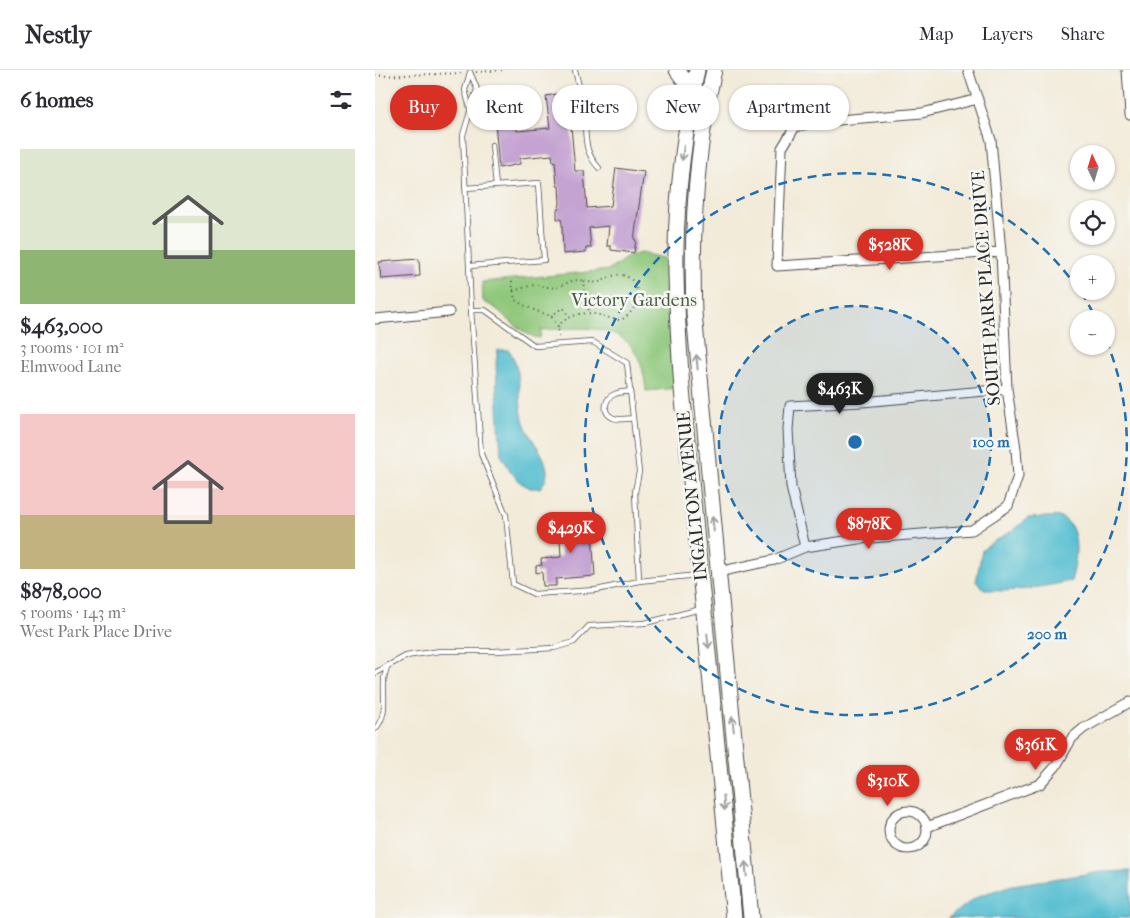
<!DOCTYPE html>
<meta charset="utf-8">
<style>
:root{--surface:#fff;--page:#f7f7f7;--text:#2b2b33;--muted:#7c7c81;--line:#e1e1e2;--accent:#d93025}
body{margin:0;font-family:"IM FELL French Canon",serif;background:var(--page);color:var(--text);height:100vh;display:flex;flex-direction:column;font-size:19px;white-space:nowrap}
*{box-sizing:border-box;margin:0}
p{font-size:16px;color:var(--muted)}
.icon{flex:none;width:28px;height:28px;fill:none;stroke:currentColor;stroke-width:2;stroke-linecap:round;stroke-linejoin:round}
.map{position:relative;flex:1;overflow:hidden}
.details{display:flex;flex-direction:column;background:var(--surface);width:375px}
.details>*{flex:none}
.guide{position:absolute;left:15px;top:15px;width:475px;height:45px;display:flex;gap:10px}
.needle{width:32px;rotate:356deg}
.buttons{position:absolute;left:695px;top:75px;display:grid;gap:10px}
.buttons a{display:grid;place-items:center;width:45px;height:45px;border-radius:50%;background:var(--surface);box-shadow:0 1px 4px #0004;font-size:25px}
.price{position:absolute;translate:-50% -42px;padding:0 11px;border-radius:18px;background:var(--accent);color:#fff;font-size:16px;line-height:32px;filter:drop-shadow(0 1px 2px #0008)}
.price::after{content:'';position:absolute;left:50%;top:30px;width:15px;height:11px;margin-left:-8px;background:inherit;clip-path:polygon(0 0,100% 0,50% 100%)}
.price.current{background:#222;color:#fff}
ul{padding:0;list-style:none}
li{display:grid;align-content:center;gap:10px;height:265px;padding:0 20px}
li span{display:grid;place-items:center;height:155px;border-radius:0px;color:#555}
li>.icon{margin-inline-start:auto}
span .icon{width:90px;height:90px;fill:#fffc;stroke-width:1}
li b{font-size:21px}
h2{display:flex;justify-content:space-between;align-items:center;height:60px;padding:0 20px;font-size:21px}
.pill{padding:0 18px;border-radius:22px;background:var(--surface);box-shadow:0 1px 4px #0004;font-size:18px;line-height:45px}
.pill.current{background:var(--accent);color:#fff}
header{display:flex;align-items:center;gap:30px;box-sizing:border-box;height:70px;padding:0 25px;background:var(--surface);border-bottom:1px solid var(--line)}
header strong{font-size:24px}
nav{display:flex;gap:28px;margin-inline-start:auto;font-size:18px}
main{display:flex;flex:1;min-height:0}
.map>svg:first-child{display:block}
.green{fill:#8fc87b;stroke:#5d7a53}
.water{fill:#54bed0;stroke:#40747e}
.building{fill:#c4a3d2}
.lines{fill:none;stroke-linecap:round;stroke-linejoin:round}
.service-casing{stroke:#494845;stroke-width:6}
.minor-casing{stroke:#494845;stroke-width:11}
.primary-casing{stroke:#494845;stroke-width:17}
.path{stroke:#494845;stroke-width:2;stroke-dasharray:1 4;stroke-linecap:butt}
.service{stroke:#fff;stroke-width:4.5}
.minor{stroke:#fff;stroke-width:9}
.primary{stroke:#fff;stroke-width:15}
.oneway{stroke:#a0a0a0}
.ring{fill:none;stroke:#1f6fb2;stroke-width:2.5;stroke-dasharray:9 6}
.labels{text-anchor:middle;stroke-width:5;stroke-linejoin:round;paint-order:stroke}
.street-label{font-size:18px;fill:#2b2b2b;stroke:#f6f6f2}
.park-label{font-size:18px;fill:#495a43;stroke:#f6f6f2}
.centre{fill:#1f6fb2;stroke:#f6f6f2;stroke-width:2.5}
.ring-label{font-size:15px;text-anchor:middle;font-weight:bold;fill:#1f6fb2;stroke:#f6f6f2;stroke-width:5;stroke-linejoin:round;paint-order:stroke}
</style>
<header>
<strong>Nestly</strong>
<nav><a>Map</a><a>Layers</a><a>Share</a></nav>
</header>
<main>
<section class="details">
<h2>6 homes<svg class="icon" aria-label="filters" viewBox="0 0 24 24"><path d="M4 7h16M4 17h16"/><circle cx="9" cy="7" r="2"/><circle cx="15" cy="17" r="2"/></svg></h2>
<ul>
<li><span style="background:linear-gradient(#dfe7d0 65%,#8fb573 0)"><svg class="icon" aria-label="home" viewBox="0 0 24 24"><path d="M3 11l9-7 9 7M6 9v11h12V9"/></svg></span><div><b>$463,000</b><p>3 rooms · 101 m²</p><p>Elmwood Lane</p></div></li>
<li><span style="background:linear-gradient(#f6c9c9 65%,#c2b280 0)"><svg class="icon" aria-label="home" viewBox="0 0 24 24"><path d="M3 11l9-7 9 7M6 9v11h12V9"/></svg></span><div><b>$878,000</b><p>5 rooms · 143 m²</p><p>West Park Place Drive</p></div></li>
</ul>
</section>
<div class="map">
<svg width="755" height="848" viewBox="0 0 755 848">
<rect width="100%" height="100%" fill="#f6f6f2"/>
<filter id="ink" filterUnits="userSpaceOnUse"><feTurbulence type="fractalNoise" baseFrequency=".02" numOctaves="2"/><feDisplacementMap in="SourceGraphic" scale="10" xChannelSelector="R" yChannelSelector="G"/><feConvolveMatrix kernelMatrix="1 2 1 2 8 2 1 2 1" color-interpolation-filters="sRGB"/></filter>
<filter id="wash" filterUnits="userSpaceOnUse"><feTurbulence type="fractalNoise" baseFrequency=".0096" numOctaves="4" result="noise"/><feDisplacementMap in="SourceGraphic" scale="20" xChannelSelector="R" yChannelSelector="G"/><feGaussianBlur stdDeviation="1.12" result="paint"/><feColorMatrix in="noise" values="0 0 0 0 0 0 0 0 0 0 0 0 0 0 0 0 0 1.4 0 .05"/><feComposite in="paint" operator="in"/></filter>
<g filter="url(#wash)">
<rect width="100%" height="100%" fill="#f3ebd9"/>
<path class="green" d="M266,183L288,188L297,192L303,318L271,321C265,251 222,257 166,260L165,268C149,267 132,247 119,237C115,235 112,234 108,231L107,212L234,200L254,186Z"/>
<path class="water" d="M123,280H134C149,302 141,331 150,355C156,371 170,383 172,400C172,408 170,412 165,418H155L146,413L136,402L126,385L122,321L121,292Z
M668,447C673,447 680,446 684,447C708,453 701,495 696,511C677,515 628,525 610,519C607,518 604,515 601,512L607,480C621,467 640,463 652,448Z
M755,801V848H573L603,826L637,815L725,802Z"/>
<g id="blocks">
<path class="building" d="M193,22L200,101H209L212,138L236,136L241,98L269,102L259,169L261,170L259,183L236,180V176H232L234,156L214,158L216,178H211V182L188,184L187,154L186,149H182V139H184L185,133L184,116H182L180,91H178L177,85L145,88V94L124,98L118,29H141L142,61L175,58L171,26Z
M44,189L45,206L6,209L4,192Z
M216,450L220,506L181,509V516H168L167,502L161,503V496L167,495L166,489L186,487L184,452Z"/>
</g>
</g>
<g filter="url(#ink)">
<use href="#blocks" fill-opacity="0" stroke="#494845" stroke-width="1"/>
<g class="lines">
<g class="service-casing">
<path id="service" d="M200,0C204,14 207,28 209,43C212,66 207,79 224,98
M95,2L102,19L88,65L96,240L106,384L131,445L138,514L159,524L221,520L264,511
M95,2L90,20L95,38
M117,75L121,116
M90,118L164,113L169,190L94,196
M96,240H110L160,276L218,272L252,293L264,402L260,422L264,511L323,505
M256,321C251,322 244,322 240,324C231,327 227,340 235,346C241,351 251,349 258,348
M0,603L31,586L65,581H120L179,578L199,572L214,556L270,553L326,539
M0,659C13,645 8,629 9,611C9,606 11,600 13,595"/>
</g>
<g class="minor-casing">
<path id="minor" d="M752,0L755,45
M603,29L547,43L440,52L420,57L407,78L402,196L626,182
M0,249L74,242
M430,477L416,417L413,359L415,336L487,332L632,319
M343,502L399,490L430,477L483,469L597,460L633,436L643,406L641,379L632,319L626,182L616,70L593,0
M514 760a19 19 0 1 1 38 0a19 19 0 1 1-38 0Z
M552,757L665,714L681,696L697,668L709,658L755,632"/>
</g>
<g class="primary-casing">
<path id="primary" d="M302,0L318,22
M322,0C310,59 302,118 301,178C300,225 304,272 307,319L359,848
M339,0C321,80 316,161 319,243L376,848"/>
</g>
<path class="path" d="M101,2L131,0
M0,6L89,3
M137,211L140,230L156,239L176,246L183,257L184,267
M138,220C146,220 153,215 161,215C169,215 174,219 182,217C192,214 197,208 209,211
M176,246L186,239H190L193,247
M183,257C189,247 207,241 219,244C229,245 236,250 246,250C251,247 255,244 258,239C266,227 263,207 246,205C232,203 230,217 209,211C207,222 213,232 214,243"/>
<use href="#service" class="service"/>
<use href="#minor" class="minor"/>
<use href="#primary" class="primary"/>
</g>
<defs><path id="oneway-shaft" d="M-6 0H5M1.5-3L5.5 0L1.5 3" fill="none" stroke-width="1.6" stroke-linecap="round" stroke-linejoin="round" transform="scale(1.25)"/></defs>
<g class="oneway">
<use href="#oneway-shaft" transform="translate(308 83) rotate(97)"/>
<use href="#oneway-shaft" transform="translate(322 292) rotate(-95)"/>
<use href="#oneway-shaft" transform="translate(338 454) rotate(-96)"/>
<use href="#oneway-shaft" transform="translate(333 571) rotate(84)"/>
<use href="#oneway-shaft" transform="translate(358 654) rotate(-96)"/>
<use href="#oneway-shaft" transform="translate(349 733) rotate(85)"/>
<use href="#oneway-shaft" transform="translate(371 799) rotate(-95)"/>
</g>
</g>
<circle cx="480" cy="372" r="136" fill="#1f6fb2" fill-opacity=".12"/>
<g class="ring">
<circle cx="480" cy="372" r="136"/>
<path d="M706 222A271 271 0 0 1 720 247M731 270A271 271 0 1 1 703 219"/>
</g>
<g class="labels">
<g class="street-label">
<text transform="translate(611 218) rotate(-94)" y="6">SOUTH PARK PLACE DRIVE</text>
<text transform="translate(317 426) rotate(-96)" y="6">INGALTON AVENUE</text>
</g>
<g class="park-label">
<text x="259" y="236">Victory Gardens</text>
</g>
</g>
<circle cx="480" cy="372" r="8" class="centre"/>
<g class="ring-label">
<text x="616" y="377">100 m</text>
<text x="672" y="569">200 m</text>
</g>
</svg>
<div class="buttons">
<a><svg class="needle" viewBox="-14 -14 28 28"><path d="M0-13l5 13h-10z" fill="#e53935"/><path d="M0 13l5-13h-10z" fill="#7c7c81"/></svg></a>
<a><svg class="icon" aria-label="locate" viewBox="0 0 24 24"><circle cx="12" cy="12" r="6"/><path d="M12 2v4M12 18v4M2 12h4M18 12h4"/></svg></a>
<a>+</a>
<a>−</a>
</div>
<b class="price" style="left:515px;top:201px">$528K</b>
<b class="price current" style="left:465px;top:345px">$463K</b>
<b class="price" style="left:494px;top:480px">$878K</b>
<b class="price" style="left:196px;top:484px">$429K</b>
<b class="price" style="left:661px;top:701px">$361K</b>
<b class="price" style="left:513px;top:737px">$310K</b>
<div class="guide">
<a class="pill current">Buy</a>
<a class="pill">Rent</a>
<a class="pill">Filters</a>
<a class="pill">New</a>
<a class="pill">Apartment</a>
</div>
</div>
</main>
